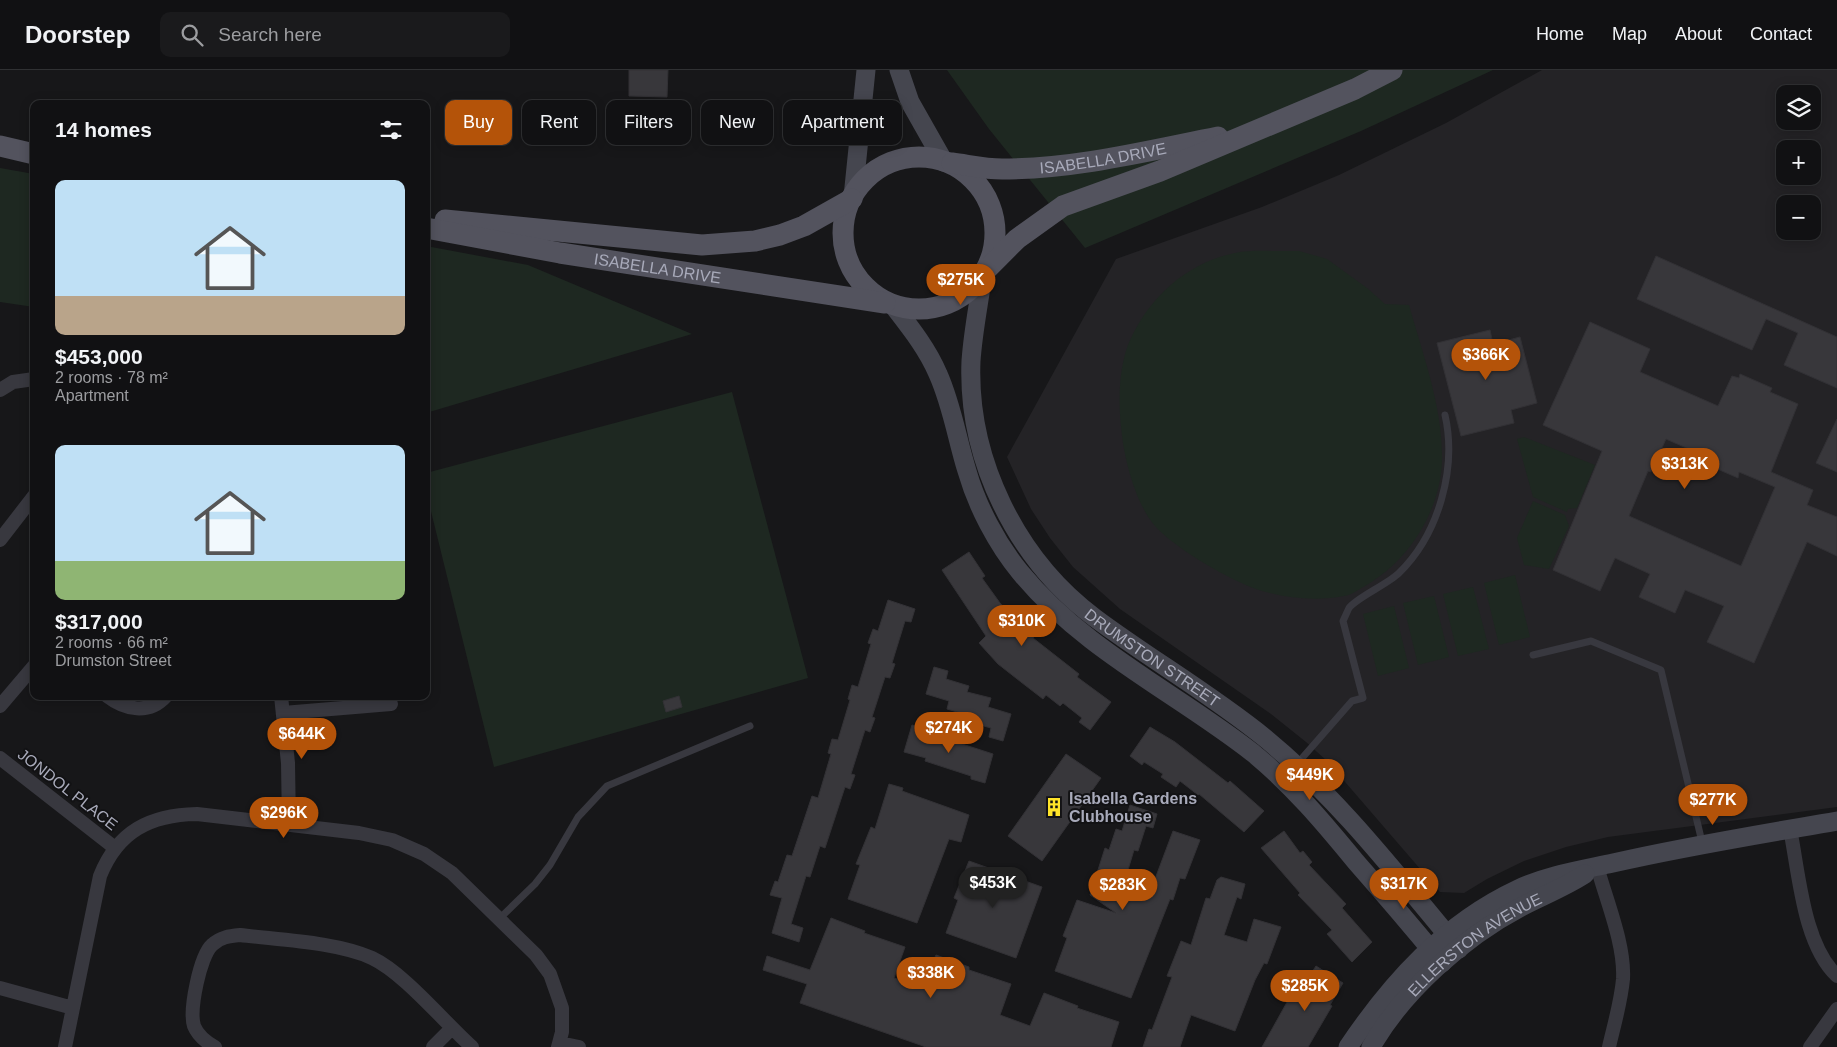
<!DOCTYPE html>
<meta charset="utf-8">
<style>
:root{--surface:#111113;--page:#1a1a1c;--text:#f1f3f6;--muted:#9c9da0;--line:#303133;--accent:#b45309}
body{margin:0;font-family:Arial,sans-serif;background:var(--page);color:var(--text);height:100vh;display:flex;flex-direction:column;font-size:19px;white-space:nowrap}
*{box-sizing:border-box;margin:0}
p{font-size:16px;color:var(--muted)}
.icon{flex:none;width:28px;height:28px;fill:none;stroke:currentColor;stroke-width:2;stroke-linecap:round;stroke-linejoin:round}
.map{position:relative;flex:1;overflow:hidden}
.side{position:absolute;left:30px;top:30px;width:400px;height:600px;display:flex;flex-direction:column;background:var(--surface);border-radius:10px;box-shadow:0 2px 12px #0003,0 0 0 1px var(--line)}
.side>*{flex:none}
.hud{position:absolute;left:445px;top:30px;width:475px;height:45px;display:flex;gap:10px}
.tools{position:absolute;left:1776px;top:15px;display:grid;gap:10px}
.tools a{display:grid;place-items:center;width:45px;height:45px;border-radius:10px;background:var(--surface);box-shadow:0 2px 12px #0003,0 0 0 1px var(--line);font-size:25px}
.price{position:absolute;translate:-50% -42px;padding:0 11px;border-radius:18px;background:var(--accent);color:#fff;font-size:16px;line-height:32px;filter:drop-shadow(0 1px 2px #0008)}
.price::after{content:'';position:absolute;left:50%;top:30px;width:15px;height:11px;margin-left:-8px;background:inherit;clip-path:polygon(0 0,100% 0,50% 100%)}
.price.active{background:#222;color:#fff}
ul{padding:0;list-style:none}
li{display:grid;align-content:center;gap:10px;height:265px;padding:0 25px}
li span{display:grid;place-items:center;height:155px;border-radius:10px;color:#555}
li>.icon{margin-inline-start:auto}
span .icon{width:90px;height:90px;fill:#fffc;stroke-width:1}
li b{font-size:21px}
h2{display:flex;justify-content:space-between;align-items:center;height:60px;padding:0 25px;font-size:21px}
.chip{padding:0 18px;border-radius:10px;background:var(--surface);box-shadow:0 2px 12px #0003,0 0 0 1px var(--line);font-size:18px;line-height:45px}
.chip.active{background:var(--accent);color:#fff}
header{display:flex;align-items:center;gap:30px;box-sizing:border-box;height:70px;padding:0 25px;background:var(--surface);border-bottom:1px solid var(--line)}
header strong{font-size:24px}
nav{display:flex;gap:28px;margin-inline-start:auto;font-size:18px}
.search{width:350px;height:45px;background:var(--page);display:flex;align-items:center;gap:12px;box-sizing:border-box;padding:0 18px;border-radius:10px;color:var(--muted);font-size:19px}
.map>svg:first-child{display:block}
.built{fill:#242326;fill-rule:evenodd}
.green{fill:#1e2821}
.building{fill:#38373b;stroke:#323135;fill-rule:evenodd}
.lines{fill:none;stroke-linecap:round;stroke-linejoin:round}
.lane{stroke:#38383f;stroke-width:7}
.street{stroke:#38383f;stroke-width:14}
.secondary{stroke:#45464f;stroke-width:19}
.primary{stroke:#53535e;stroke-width:21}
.labels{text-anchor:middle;stroke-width:4;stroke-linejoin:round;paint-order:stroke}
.street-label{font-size:16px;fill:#a8aaba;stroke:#121214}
.poi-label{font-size:16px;font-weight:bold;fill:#a8aaba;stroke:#121214;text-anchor:start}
</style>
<header>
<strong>Doorstep</strong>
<div class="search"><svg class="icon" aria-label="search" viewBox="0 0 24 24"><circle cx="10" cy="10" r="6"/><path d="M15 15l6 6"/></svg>Search here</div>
<nav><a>Home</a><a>Map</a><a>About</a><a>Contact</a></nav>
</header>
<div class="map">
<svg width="1837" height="977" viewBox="0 0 1837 977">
<rect width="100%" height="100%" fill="#171719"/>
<path class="built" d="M1542,0H1837V737L1608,767L1566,777L1524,791L1487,809L1464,823L1440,822L1327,691L1306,672L1271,644L1120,539L1073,497L1050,468L1031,439L1007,387L1116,189L1262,137L1339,105L1446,53ZM1785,24H1812V51H1785ZM1785,79H1812V106H1785ZM1785,134H1812V161H1785Z"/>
<path class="green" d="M947,0H1493L1361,61L1085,178L989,59Z
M0,98L34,104V237L0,232Z
M426,176L528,195L692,264L426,343Z
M1281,181H1299L1327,189L1367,218L1385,234L1409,235C1423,285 1443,338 1442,390C1441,440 1409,491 1365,516C1359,519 1352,525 1344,526C1319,531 1291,529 1266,522C1237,515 1174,478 1155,456C1135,433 1123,385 1121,356C1118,329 1119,293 1131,268C1151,226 1187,193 1235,183C1249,180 1266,181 1281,181Z
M732,322L808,608L494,697L426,421V403Z
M1524,367L1595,395L1577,438L1568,439L1567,442L1533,427L1517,369Z
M1533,431L1565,445L1569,456L1549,499L1524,495L1517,468Z
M1515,505L1530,567L1499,575L1484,513Z
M1473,517L1489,579L1458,586L1443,524Z
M1434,526L1449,587L1418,595L1403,533Z
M1394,536L1409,598L1378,606L1363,544Z"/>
<path class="building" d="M629,0H668L667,27L629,26Z
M1656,186L1837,267V318L1784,295L1798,263L1766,249L1752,280L1637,229Z
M1590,252L1650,279L1640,302L1718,336L1732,306L1739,308L1740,304L1772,318L1770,322L1798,334L1771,402L1813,420L1807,435L1837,447V486L1807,472L1754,593L1707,572L1724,536L1685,520L1675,543L1639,527L1650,504L1615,488L1600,521L1553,500L1602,381L1543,355ZM1666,369L1700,384L1697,390L1738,408L1739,402L1775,417L1741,496L1629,446L1648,401L1651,402Z
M1490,260L1493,274L1520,267L1537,333L1511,340L1514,353L1461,366L1437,273Z
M1837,349V402L1816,393Z
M969,482L985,506L982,508L1000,533L1035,566L1033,568L1079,604L1077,607L1111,632L1090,660L1079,652L1082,648L1063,633L1060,636L1046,625L1043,629L1021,612L998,594L979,573L986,566L942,500Z
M888,530L915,539L911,552L905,551L892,593L895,594L890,608L885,607L872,647L875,648L870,662L865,660L851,704L855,705L850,719L845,717L825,778L820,776L810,807L806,806L791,854L803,858L799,872L772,863L782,828L770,825L775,811L778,812L787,785L792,786L812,726L818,728L831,684L828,683L832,669L838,670L850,630L848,629L852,615L858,617L871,574L868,573L873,559L878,561Z
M934,597L948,601L946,609L969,616L967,622L991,628L988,637L1011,644L1003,671L989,667L991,658L969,652L971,646L947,639L949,631L926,624Z
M679,626L682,637L666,642L663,631Z
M912,655L926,659L925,662L993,684L985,713L971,709V706L925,691L926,688L904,682Z
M1150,657L1175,672L1228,713L1230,711L1264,741L1244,762L1199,724L1198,725L1180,711L1176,717L1161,707L1163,704L1144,692L1142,695L1130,686Z
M1066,684L1101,708L1042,791L1008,766Z
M889,714L903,718L902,721L969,745L961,772L949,769L917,853L848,829L860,795L856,794L871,757L875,759Z
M1130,735L1157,744L1153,758L1146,756L1138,781L1134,780L1121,823L1143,830L1151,808L1155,809L1173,761L1200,770L1185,809L1180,808L1173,830L1170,829L1131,928L1055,901L1067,868L1063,866L1077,830L1116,843L1090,825L1105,778L1109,780L1116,759L1122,761Z
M1284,761L1300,783L1303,781L1312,792L1309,795L1346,834L1342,838L1372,872L1352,892L1327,864L1332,860L1298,825L1300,823L1261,778Z
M969,791L1042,817L1016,888L946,863L958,830L954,828Z
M1221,807L1245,814L1241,829L1237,827L1224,865L1247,872L1254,849L1281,857L1267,894L1264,893L1255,910L1235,961L1191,945L1180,977H1143L1149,959L1152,960L1172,907L1167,906L1181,871L1191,875L1206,828L1210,829L1217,810Z
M831,848L865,861L864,863L905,877L894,908L922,917L936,885L969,897V900L1011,914L1000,945L1030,956L1044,923L1078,936L1077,938L1119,952L1111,977H926L800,933L807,914L763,900L767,886L810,900Z
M1316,896L1343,913L1330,935L1332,936L1308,977H1262L1296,916L1301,919Z"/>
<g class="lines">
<path class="lane" d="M1533,585L1591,571L1661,600L1702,772
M1300,698L1303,687L1352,631L1363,628L1343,551C1345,547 1347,542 1349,538C1356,528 1388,514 1399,503C1439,464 1457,398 1445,345
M499,849L535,814L550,795L578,747L607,716L750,656"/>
<path class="street" d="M0,320L13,312L34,309
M0,470L34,426
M107,626C125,640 149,645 166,626
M281,626L288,693L289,755
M0,636L34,596
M283,643L391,634
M0,688L115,778
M1790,759C1799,803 1803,874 1837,906
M1597,796C1606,830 1625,874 1623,909C1621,932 1614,955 1609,977
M0,918L73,938
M560,973L579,977
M65,977L100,806C118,761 150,745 197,744L359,763L392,770L424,784L452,803L536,885L550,904L562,938V962L558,977
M215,977C206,972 198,966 194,956C189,940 200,886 212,875C220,867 230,866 240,865C280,870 336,872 372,888C404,903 444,952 472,977
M433,977L451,959
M1810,977L1837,939"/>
<g class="secondary">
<path d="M899,0L910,32L944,92"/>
<path d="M853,127L866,0"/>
<path id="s1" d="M983,203C979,233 973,261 971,291C967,389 1016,489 1095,548C1150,589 1211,624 1265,668C1339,729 1397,805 1459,879"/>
<path d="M892,234C909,256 927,278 938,304C952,335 957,369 967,401C977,436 997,474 1020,502C1084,580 1175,622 1253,683C1292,715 1324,753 1356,792C1385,825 1414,859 1442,893"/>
<path d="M1348,977C1392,912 1445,853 1518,819C1548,805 1581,800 1613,793C1687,776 1762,764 1837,751"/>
<path id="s2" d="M1371,977C1403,921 1464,867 1521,837C1542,826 1565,817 1585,804"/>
</g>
<g class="primary">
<path d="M0,76L34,84"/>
<circle cx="919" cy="163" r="76"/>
<path id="s3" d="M952,93C968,95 985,99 1002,99C1075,99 1147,81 1218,67"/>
<path d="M445,150L702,175L755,171L780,165L804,156L852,129"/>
<path id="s4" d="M426,158L560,183L885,233"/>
<path d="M988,198L1017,169L1063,136L1160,101L1355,19L1392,0"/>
</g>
</g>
<defs>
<g id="building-bare" transform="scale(1.5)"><path d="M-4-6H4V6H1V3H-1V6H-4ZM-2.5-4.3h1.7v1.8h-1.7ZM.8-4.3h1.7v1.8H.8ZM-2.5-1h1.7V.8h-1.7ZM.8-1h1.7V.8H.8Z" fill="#ffe429" stroke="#121214" stroke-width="2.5" paint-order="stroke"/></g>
</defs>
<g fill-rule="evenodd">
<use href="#building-bare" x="1054" y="737"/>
</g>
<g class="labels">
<g class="street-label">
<text dy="6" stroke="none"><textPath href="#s3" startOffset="152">ISABELLA DRIVE</textPath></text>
<text dy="6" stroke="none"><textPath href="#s4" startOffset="235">ISABELLA DRIVE</textPath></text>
<text dy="6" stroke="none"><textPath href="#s1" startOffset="455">DRUMSTON STREET</textPath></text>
<text transform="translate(68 719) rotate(38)" y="6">JONDOL PLACE</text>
<text dy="6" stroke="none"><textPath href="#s2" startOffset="148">ELLERSTON AVENUE</textPath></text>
</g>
<g class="poi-label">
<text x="1069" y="734">Isabella Gardens<tspan x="1069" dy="18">Clubhouse</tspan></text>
</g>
</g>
</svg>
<div class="tools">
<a><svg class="icon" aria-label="layers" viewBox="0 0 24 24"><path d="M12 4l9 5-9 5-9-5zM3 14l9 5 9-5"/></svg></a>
<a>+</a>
<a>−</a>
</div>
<b class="price" style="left:961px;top:236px">$275K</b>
<b class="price" style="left:1486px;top:311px">$366K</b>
<b class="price" style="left:1685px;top:420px">$313K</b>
<b class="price" style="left:1022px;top:577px">$310K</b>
<b class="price" style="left:949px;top:684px">$274K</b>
<b class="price" style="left:302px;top:690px">$644K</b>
<b class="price" style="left:1310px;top:731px">$449K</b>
<b class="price" style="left:1713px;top:756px">$277K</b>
<b class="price" style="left:284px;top:769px">$296K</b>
<b class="price active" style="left:993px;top:839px">$453K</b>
<b class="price" style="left:1404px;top:840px">$317K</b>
<b class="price" style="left:1123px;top:841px">$283K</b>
<b class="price" style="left:931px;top:929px">$338K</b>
<b class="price" style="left:1305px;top:942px">$285K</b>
<div class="hud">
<a class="chip active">Buy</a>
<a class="chip">Rent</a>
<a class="chip">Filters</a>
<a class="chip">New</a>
<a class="chip">Apartment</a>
</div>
<section class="side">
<h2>14 homes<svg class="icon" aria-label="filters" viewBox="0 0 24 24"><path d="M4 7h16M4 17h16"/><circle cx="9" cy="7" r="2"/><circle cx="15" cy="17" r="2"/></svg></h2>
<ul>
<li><span style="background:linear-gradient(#bfe0f5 75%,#b9a48a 0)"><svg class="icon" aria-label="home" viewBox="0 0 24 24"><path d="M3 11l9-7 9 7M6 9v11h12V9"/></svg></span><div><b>$453,000</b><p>2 rooms · 78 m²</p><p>Apartment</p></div></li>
<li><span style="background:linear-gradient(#bfe0f5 75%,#8fb573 0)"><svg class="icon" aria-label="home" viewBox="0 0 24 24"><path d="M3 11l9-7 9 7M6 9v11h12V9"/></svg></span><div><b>$317,000</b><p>2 rooms · 66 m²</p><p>Drumston Street</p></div></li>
</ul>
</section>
</div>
